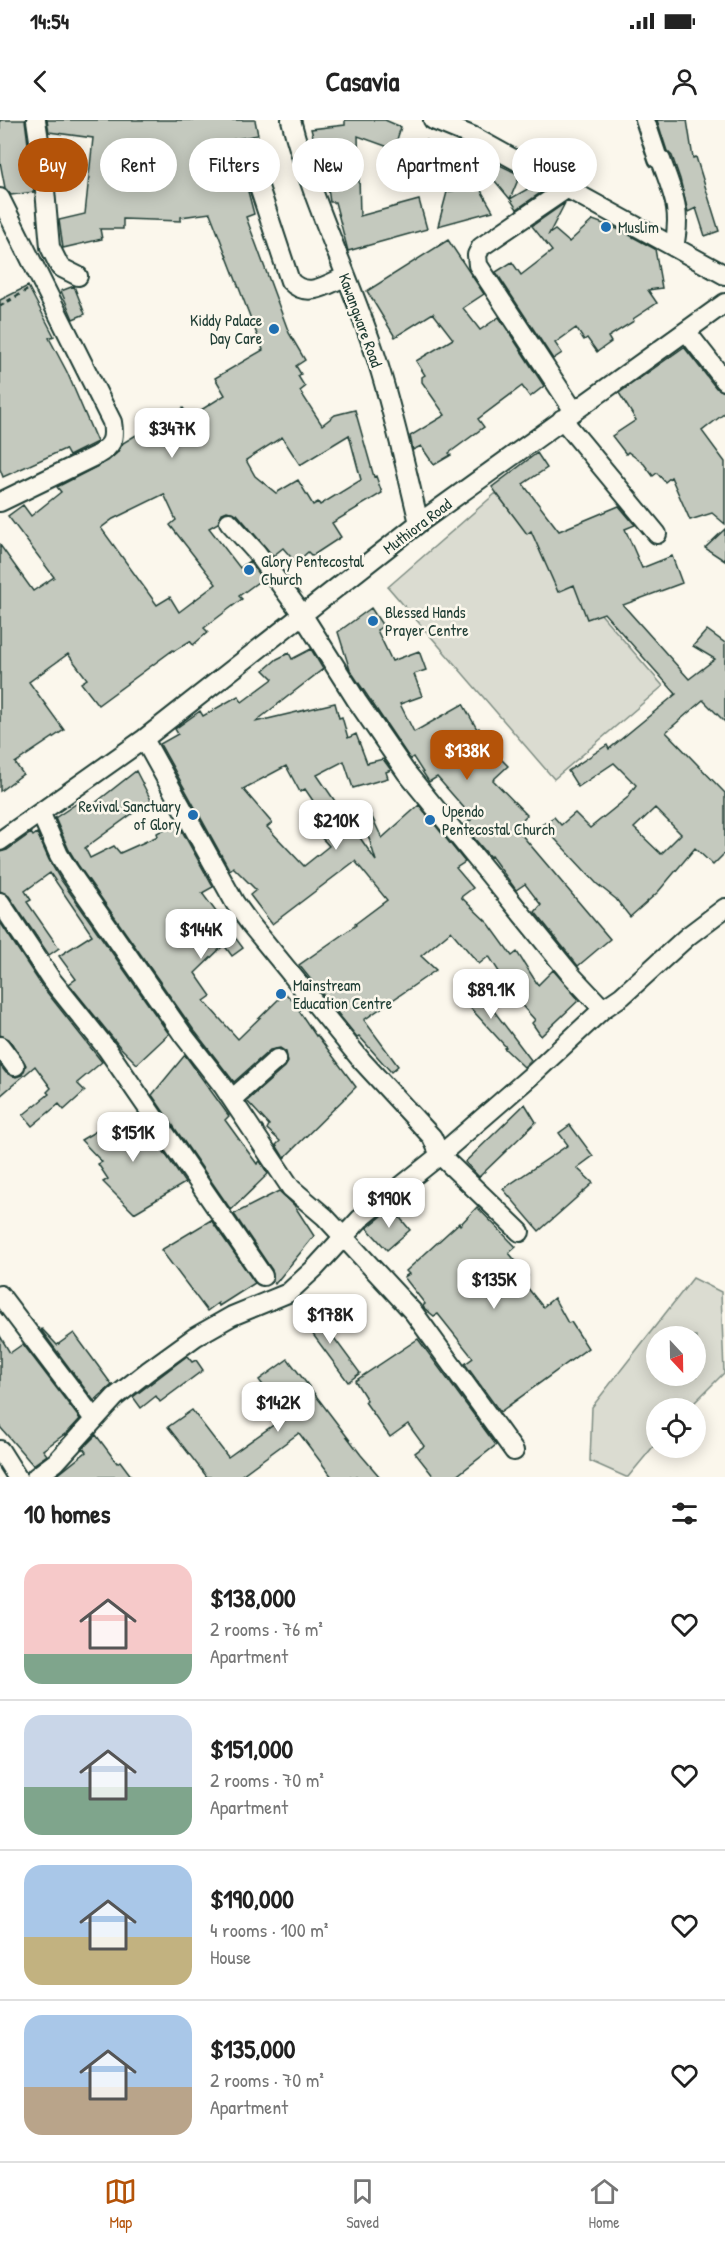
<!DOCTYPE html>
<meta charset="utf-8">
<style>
:root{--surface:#fff;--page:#f2f2f2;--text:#222;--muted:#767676;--line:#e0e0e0;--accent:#b45309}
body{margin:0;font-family:"Patrick Hand",sans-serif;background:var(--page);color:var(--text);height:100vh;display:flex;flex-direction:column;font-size:22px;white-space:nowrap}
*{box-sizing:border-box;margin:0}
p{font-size:20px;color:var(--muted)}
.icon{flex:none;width:33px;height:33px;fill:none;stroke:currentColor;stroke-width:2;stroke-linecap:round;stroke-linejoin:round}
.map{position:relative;height:1357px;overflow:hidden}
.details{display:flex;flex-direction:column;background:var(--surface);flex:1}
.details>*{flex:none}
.hud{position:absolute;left:18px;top:18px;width:690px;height:54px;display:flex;gap:12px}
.needle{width:39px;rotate:158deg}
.fabs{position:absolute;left:646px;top:1206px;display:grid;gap:12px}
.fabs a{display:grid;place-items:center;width:60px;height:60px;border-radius:50%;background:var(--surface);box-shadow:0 3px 15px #0003;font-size:30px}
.price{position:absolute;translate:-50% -51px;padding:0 14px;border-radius:12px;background:#fff;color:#222;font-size:20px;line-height:39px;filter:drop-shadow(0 2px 3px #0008)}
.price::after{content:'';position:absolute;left:50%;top:36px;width:18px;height:14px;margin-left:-9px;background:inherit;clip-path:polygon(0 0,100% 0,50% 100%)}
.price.active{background:var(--accent);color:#fff}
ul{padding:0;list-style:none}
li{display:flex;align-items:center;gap:18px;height:150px;padding:0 24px}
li+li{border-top:2px solid var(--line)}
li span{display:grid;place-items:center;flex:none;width:168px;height:120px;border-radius:18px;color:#555}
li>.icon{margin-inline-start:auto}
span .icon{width:72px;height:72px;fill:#fffc;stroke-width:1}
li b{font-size:26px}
h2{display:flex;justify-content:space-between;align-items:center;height:72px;padding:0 24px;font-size:26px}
.chip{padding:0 21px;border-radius:27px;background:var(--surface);box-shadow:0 3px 15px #0003;font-size:21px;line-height:54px}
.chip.active{background:var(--accent);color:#fff}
.status{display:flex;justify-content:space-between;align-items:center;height:42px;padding:0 30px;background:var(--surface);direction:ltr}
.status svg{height:16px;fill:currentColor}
header{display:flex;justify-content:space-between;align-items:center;height:78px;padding:0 24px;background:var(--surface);font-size:27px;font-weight:800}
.dock{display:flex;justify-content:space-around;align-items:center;height:84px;border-top:2px solid var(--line);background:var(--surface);font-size:16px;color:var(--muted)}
.dock a{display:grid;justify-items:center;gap:3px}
.dock .active{color:var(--accent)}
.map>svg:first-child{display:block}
.green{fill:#dbdcd1;stroke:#7d8c82;stroke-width:1.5;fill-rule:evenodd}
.building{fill:#c4c9be;stroke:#1f3d34;stroke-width:1.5;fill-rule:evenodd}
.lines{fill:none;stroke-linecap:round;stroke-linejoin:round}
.minor-casing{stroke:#1f3d34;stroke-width:22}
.path{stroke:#1f3d34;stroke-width:3;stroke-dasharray:4.5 4.5;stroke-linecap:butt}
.minor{stroke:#fbf7ec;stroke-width:18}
.poi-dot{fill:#1f6fb2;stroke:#fbf7ec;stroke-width:2}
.labels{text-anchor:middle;stroke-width:5;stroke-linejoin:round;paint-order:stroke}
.poi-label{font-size:16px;fill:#1f3d34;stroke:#fbf7ec;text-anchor:start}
.street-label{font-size:16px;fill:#1f3d34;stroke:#fbf7ec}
</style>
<div class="status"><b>14:54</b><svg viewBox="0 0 49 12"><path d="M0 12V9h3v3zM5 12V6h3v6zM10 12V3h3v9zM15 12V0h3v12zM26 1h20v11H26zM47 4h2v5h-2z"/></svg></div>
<header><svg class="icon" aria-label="back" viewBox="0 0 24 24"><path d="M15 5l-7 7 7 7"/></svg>Casavia<svg class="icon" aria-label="person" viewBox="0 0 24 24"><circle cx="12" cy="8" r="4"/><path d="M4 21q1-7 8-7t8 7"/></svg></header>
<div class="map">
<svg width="725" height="1357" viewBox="0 0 725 1357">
<rect width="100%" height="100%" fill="#fbf7ec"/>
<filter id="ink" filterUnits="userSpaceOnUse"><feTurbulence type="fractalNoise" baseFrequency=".0167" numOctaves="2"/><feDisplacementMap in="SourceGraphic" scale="12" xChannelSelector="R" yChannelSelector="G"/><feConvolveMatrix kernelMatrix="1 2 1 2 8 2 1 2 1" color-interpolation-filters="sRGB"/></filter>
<g filter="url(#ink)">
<path class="green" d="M496,373L527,413H531L663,566L554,659L388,467Z
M693,1158L721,1172L724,1253L689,1288H657V1322L628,1357H626L590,1341L592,1287ZM657,1216H696V1256H657Z"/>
<path class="building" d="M0,0H25L34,72L11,75L5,68L0,42Z
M47,0H255L258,15L230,20L235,47L241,45L254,94L246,97L289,213L305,240L296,246L301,254L298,256L305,267L300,271L322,305L335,295L355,290L374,357L376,356L382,373L332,403L341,417L312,436L308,432L296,443L283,428L273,436L237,394L227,391L222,393L218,403L209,408L240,448L249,441L262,459L239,476L242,479L204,508L208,512L193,525L190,521L174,531L173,530L98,585L81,563L87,559L68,534L29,562L64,610L15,643L23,654L0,671V425L33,471L54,457L8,396L23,385L31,396L61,372L57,367L108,341L117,333L123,323L146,309L144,307L167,290L170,299L183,288L190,297L225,275L215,258L263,230L210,93L181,97V101L123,99V109H100L102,119L63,128L59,100L85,94L93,18L49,12ZM349,315L361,360L320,385L318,382L313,385L298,360L276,373L255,356L246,340L282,317L300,345ZM164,374L176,400L170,405L216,464L179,492L170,477L157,485L101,408L113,399Z
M345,0H385L401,7L394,29L358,16L360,96L419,80L427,109L348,131L335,82H330L323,34H318L311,9L345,5Z
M657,0H687L693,38L696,37L719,111L705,116L696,88L688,92L680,59L672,36L667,31Z
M425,20L458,31L493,91L438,106L447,72L461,69L416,58Z
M469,30L520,55L510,79Z
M536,64L546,69L517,89L510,79Z
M565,83L549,114L555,110L569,122L593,100L620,110L655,129L662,168L648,170L657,183L633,199L634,201L608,217L611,222L597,232L587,218L584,220L576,208L555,223L562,233L553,239L496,152L512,142L521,155L552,131L532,106Z
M448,120L484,174L463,188L480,210L499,197L544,266L530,277L522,266L478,299L484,307L449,333L451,335L434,345L421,326L413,330L410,316L445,295L422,262V257L425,255L416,241L453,219L433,193L395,217L367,171Z
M28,166L54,216L49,218L67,252L97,322L69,336L65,329L3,357L0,349V180Z
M74,166L85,194L73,199L61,171Z
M684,227L716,268L725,272V293L702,311L725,342V404L712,393L690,400L671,357L665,362L657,353L653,356L644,344L628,332L626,334L612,316L636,300L619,273Z
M537,333L547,348L523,364L559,411L619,386L635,405L625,409L642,448L672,436L682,463L623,485L689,559L715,539L693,526L707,510L725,523V602L703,580L666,612L725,673V733L713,745L695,728L658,772L630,797L616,779L597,764L542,705L554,697L561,705L575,693L590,708L627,678L636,665L614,643L578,667L568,651L607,625L609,629L676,574L604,493L587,499L574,465L558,472L531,411L527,414L492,367ZM655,688L681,714L661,734L634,708Z
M725,409V441L705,428Z
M371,488L383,506L377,510L392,541L419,531L426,550L414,554L422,576L400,584L414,612L463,584L477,609L479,608L496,640L499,637L508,646L493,660L527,695L515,707L610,819L578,846L535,792L541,785L525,764L516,770L491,736L490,737L463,705L471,700L463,691L465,689L437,657L429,662L413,637L410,639L350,550L338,512Z
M311,529L323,549L255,602L335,583L339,598L342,597L348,618L356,614L367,643L383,639L391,650L386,652L388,658L353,668L344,641L317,655L376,741L363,699L371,695L382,718L419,685L465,742L456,748L473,768L461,777L489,804L512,836L517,832L538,865L553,850L579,880L541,916L532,903L535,900L517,880L489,836L479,844L451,811L421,836L436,850L364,900L398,946L391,952L359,916L357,917L299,845L356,805L355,804L387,780L355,741L272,804L250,775L256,770L233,747L230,750L229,749L160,624L178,614L175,609L200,591L203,596L238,576L242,582L273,559L264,550L277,539L289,533L292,539ZM286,646L300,672L305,669L320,691L308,703L329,726L304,746L267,707L272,703L243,669Z
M136,651L151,680L85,728L90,738L114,726L120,733L158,716L157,713L177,702L213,767L202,773L243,828L232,836L224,825L195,853L211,876L204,881L238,919L285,873L301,889L299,891L316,916L317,915L356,967L284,1038L276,1025L280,1021L267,1009L269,1005L247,981L285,947L288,942L286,932L280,928L270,930L234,962L193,909L78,745L69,730L55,698L79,682L85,691Z
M31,713L33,716L37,713L49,740L59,757L169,914L137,944L120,927L69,864L76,859L59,836L92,815L50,753L25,771L31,780L27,782L59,828L49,835L9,776L0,771V732L7,730Z
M0,802L42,866L102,942L77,963L85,971L64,990L59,984L32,1006L23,995L49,974L47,972L51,968L35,946L0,976V945L6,953L16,957L22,955L26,945L9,919L0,915Z
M469,858L531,940L524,947L504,928L506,927L454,870Z
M185,935L229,996L225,1000L257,1044L260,1041L268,1054L231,1090L152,975Z
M525,984L536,1002L479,1057L465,1042Z
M120,997L127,1007L141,998L185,1063L134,1093L103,1062L108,1059L98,1044L102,1042L81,1020Z
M570,1005L593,1036L577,1048L593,1063L539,1111L503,1069L568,1025L559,1013Z
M279,1071L294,1085L314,1116L275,1164L273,1161L272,1150L234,1094Z
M477,1087L516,1127L509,1133L528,1156L522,1161L543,1187L554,1178L568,1203L571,1202L588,1228L500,1292L465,1244L473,1238L438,1194L434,1196L424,1188L423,1186L425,1184L404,1157L409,1154L406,1151L459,1103L460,1105Z
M392,1088L410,1110L387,1130L367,1108Z
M211,1100L255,1163L219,1186L218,1183L207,1191L161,1130Z
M312,1188L360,1253L348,1262L300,1197Z
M42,1209L57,1225L74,1213L112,1265L94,1281L41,1210Z
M0,1216L10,1233L23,1224L80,1299L69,1311L43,1330L47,1335L33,1345L0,1307Z
M418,1219L496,1325L455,1357H434L415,1333L424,1326L408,1304L390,1317L365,1282L367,1280L355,1261Z
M187,1236L192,1242L196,1240L203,1250L160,1282L156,1276L141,1288L133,1277Z
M288,1239L361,1335L380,1357H332L299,1313L239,1357H207L168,1307L192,1290L228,1337L286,1296L259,1260Z
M96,1315L117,1343L120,1341L132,1357H55L86,1332L83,1328Z"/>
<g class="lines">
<g class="minor-casing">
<path id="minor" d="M36,0L43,47L50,127L60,147L78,156
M291,0C312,83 351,159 377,240C394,294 406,349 419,403
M433,0L472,16L725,155
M645,0L658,39L661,40C673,74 682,90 674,127
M258,64L290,161C307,179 327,165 346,156
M566,69L481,127L477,135L478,145L574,291
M0,78L112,302C115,320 112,326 97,335L0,382
M686,211L725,261
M562,299L657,414
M229,402L257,433L302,494L357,581L406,652L572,856L603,889
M144,619L235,783L251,805L362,941L432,1017L440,1035L520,1112
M41,694L59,735L69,751L184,916L223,966L291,1068L325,1097L414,1193L514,1331
M0,721L144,619L419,403L725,183
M0,782L51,859L107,929L263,1156
M0,926L15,946
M232,979L277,939
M0,1175L94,1299
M0,1330L17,1357
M36,1357L56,1342L115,1277L148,1251L195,1217L232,1196L288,1173L315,1148L360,1099L440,1035L532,955L603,889L622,876L688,816L725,788"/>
</g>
<path class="path" d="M0,186L27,170"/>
<use href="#minor" class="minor"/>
</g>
</g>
<g class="poi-dot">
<circle cx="606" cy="107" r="6"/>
<circle cx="274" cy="209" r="6"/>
<circle cx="249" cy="450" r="6"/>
<circle cx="373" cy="501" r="6"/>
<circle cx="193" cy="695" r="6"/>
<circle cx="430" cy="700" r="6"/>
<circle cx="281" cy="874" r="6"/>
</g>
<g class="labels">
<g class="poi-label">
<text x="618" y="113">Muslim</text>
<text x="262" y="206" text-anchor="end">Kiddy Palace<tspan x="262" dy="18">Day Care</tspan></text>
<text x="261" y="447">Glory Pentecostal<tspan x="261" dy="18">Church</tspan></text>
<text x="385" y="498">Blessed Hands<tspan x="385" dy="18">Prayer Centre</tspan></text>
<text x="181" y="692" text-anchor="end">Revival Sanctuary<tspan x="181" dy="18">of Glory</tspan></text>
<text x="442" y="697">Upendo<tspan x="442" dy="18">Pentecostal Church</tspan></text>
<text x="293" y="871">Mainstream<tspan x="293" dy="18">Education Centre</tspan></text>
</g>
<g class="street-label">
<text transform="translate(361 200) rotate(70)" y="6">Kawangware Road</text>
<text transform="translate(417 406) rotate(-37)" y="6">Muthiora Road</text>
</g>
</g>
</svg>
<div class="fabs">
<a><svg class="needle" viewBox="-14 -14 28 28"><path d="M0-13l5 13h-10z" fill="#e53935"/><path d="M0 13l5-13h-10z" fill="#767676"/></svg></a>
<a><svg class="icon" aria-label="locate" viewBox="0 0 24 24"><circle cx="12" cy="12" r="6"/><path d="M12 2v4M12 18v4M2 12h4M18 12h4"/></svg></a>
</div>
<b class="price" style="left:172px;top:339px">$347K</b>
<b class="price active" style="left:467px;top:661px">$138K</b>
<b class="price" style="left:336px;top:731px">$210K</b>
<b class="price" style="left:201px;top:840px">$144K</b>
<b class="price" style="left:491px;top:900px">$89.1K</b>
<b class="price" style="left:133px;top:1043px">$151K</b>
<b class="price" style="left:389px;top:1109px">$190K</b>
<b class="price" style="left:494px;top:1190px">$135K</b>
<b class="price" style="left:330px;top:1225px">$178K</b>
<b class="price" style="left:278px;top:1313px">$142K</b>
<div class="hud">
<a class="chip active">Buy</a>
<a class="chip">Rent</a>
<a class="chip">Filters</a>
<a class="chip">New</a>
<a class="chip">Apartment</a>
<a class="chip">House</a>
</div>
</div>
<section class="details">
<h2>10 homes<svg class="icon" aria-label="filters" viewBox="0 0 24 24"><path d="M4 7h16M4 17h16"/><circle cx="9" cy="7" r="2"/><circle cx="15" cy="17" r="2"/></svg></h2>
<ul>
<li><span style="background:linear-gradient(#f6c9c9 75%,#7fa58c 0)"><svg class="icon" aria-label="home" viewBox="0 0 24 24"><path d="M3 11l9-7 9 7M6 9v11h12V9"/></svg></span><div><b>$138,000</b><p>2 rooms · 76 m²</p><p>Apartment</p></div><svg class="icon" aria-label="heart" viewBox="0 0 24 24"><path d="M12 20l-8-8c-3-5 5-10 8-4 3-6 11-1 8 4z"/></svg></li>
<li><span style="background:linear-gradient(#c9d6e8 60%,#7fa58c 0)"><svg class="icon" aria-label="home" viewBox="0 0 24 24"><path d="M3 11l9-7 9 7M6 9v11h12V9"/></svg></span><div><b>$151,000</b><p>2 rooms · 70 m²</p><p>Apartment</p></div><svg class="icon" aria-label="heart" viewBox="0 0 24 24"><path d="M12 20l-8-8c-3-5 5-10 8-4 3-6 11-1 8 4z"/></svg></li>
<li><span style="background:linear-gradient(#a9c7e8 60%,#c2b280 0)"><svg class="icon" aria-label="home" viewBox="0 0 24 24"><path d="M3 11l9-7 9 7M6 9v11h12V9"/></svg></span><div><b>$190,000</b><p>4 rooms · 100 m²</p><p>House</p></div><svg class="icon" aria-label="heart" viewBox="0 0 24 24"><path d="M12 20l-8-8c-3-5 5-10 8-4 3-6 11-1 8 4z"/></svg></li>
<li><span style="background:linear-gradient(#a9c7e8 60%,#b9a48a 0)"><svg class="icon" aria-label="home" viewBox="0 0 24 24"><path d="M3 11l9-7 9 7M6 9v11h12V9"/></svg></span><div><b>$135,000</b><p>2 rooms · 70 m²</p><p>Apartment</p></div><svg class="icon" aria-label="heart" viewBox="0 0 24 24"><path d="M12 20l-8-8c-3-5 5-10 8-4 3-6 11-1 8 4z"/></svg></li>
</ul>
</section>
<nav class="dock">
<a class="active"><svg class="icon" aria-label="map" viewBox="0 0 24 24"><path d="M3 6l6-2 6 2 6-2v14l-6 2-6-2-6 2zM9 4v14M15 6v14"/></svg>Map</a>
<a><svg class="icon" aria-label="saved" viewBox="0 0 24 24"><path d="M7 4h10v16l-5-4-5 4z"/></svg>Saved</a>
<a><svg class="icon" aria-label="home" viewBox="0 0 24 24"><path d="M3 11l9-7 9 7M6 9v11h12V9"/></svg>Home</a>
</nav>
